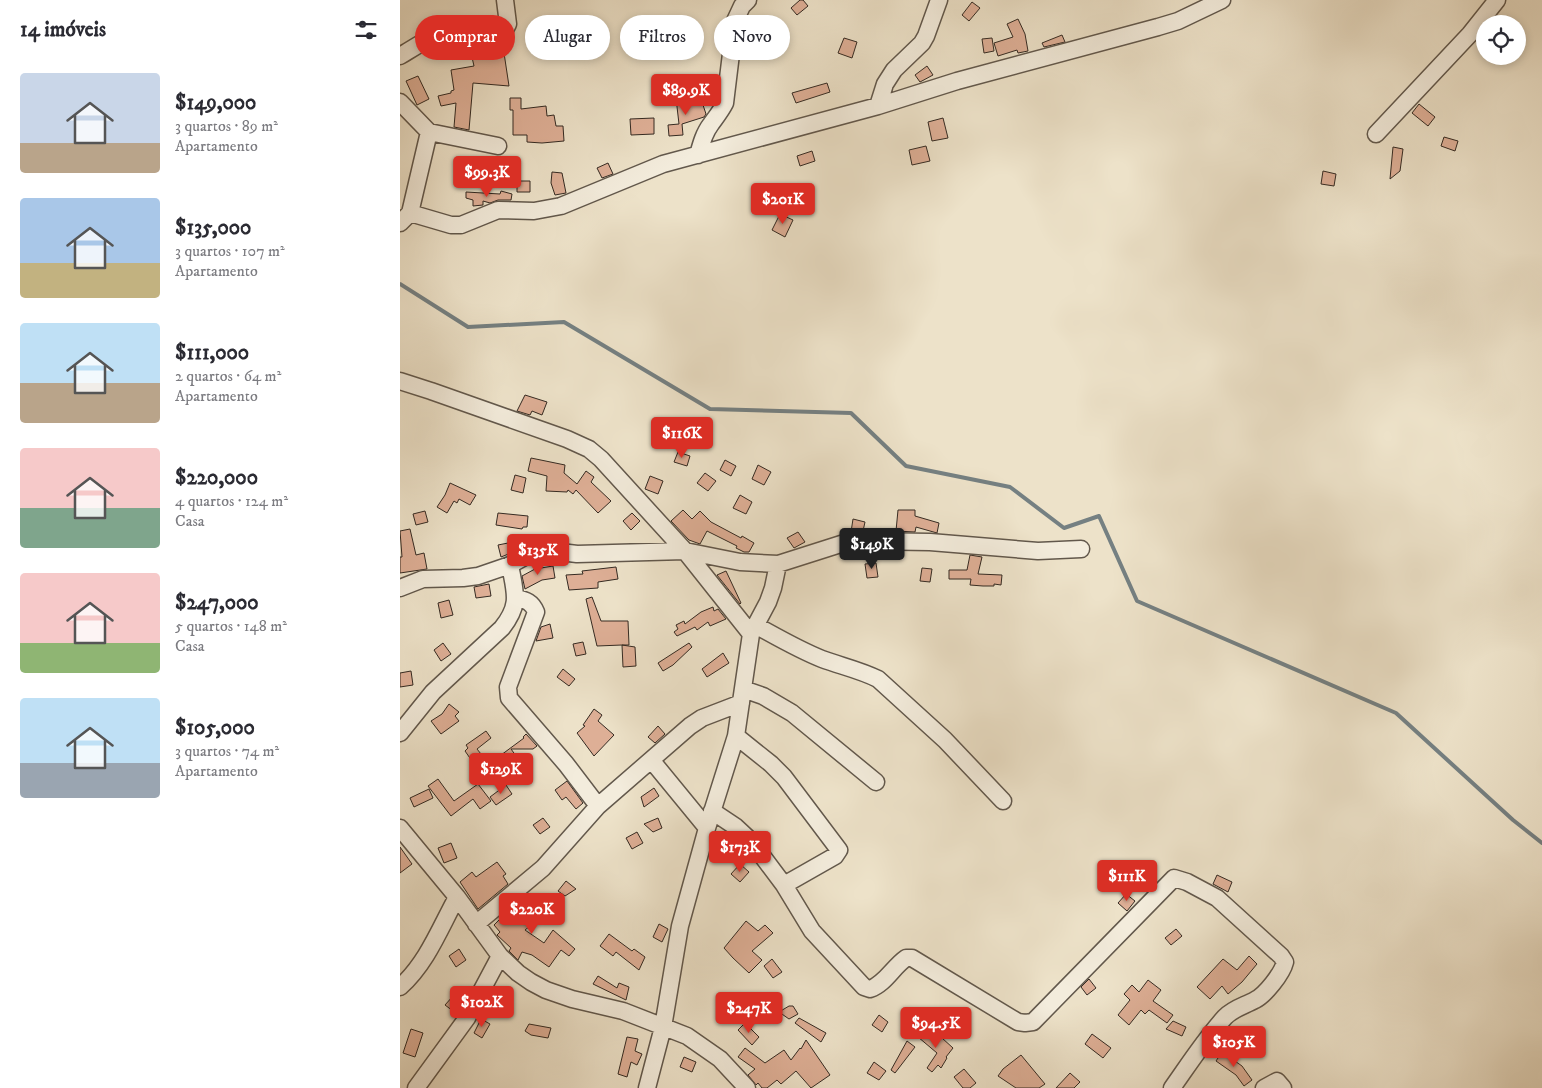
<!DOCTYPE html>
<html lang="pt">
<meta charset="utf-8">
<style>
:root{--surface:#fff;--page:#f2f2f3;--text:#2b2b33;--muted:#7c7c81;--accent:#d93025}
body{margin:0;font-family:"IM FELL DW Pica",serif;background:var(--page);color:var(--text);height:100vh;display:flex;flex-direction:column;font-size:19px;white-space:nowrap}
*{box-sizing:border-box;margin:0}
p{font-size:16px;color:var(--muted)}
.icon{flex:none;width:28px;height:28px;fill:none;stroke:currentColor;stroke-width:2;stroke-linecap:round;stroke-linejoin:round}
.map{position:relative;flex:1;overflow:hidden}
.sheet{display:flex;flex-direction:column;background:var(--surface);width:400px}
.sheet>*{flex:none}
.top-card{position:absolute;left:15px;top:15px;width:475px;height:45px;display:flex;gap:10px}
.tools{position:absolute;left:1076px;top:15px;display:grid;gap:10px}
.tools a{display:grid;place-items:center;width:50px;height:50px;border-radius:50%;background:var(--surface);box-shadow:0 2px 8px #0003;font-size:25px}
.price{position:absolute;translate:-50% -42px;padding:0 11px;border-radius:5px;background:var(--accent);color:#fff;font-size:16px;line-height:32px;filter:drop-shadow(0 1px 2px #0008)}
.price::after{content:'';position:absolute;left:50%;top:30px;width:15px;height:11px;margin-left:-8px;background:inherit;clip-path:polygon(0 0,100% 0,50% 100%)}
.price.on{background:#222;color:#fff}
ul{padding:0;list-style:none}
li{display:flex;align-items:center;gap:15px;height:125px;padding:0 20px}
li span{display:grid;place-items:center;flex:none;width:140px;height:100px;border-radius:5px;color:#555}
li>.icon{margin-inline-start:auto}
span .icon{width:60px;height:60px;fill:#fffc;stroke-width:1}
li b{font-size:21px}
h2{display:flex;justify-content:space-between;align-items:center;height:60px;padding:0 20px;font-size:21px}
.tag{padding:0 18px;border-radius:22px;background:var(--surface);box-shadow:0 2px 8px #0003;font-size:18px;line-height:45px}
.tag.on{background:var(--accent);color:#fff}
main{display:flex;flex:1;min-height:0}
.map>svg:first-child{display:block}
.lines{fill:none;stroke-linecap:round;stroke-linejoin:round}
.stream{stroke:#758082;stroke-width:4}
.building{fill:#deaf96;stroke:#342a22}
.minor-casing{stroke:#62584c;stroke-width:19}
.minor{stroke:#f3ecdc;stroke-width:16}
</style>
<main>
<section class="sheet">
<h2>14 imóveis<svg class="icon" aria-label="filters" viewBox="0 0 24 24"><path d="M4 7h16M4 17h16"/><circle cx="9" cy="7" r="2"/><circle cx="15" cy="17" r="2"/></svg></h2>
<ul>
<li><span style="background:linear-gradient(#c9d6e8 70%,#b9a48a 0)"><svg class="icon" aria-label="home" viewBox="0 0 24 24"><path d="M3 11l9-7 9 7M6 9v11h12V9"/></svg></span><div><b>$149,000</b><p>3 quartos · 89 m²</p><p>Apartamento</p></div></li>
<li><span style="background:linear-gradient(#a9c7e8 65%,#c2b280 0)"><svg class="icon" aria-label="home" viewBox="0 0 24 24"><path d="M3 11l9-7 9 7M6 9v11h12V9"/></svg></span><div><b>$135,000</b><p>3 quartos · 107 m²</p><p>Apartamento</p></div></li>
<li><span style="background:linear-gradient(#bfe0f5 60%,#b9a48a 0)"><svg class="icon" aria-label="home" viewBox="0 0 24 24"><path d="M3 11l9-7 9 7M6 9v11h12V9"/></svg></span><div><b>$111,000</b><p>2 quartos · 64 m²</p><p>Apartamento</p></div></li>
<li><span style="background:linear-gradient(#f6c9c9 60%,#7fa58c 0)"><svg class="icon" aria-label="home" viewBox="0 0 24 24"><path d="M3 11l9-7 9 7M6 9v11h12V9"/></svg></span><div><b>$220,000</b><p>4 quartos · 124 m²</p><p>Casa</p></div></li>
<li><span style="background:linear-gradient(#f6c9c9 70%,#8fb573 0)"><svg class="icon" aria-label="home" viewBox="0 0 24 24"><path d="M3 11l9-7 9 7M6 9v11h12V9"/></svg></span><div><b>$247,000</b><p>5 quartos · 148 m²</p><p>Casa</p></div></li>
<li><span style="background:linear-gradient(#bfe0f5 65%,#9aa5b1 0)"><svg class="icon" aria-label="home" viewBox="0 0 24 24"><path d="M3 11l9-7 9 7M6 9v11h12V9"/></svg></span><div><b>$105,000</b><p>3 quartos · 74 m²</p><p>Apartamento</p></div></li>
</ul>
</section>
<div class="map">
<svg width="1142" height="1088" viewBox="0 0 1142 1088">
<rect width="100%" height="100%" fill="#ede2c9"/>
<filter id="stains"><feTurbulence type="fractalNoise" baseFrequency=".004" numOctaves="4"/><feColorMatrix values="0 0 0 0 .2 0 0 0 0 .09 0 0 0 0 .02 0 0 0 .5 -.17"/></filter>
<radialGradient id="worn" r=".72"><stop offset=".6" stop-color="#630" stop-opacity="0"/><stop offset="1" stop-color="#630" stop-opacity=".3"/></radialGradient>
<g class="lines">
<path class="stream" d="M0,284L68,327L164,322L310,409L451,413L506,466L610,487L664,528L699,516L737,601L996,713L1113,820L1142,843"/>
</g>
<path class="building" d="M400,0H403L408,6L397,15L391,8Z
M572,2L580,8L569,21L562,15Z
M618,19L625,34L628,51L618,53L617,50L598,56L594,43L613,37L607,24Z
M158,33L161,42L147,46L144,37Z
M662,35L665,42L644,47L642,43Z
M82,38L84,48L106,43L108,52L104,53L109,86L73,83L69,130L54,127L56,103L41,106L38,96L51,93V91L54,90L51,70L74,66L68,40Z
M444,38L457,42L452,58L438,53Z
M592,38L594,51L584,53L582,39Z
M527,66L533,75L520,82L515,75Z
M18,76L29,99L17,105L6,81Z
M427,83L430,92L396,103L392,93Z
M286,97L287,107L302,102L306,114L304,117L282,124L283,135L269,136L268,125L279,124L276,98Z
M110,98H121V109L146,106L147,116L154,115L156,126H163L164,141L142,143L127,142V135H113V110H110Z
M1019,104L1035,117L1028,126L1012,113Z
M254,118V134L231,135L230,119Z
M543,118L548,138L532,141L528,122Z
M1044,137L1058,141L1055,151L1041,146Z
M526,146L530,161L512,165L509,150Z
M993,147L1003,149L1000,171L990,179Z
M412,151L415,161L400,166L397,156Z
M208,163L213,174L202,178L197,168Z
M923,171L936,174L934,186L921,184Z
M152,172L162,173L166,193L155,195L151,183Z
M117,181H130V192H117Z
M101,191L112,194L111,200H98L90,203L83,201V205L73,206V200L66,198V192L100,194Z
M380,214L393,220L385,237L372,230Z
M125,395L147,402L142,415L132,411L130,415L117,411Z
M278,452L290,456L287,466L274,462Z
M131,458L165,465L164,473L177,484L186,471L194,477L191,482L211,501L198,513L176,490L173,494L168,490L167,492L146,491L147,476L128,471Z
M325,460L336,466L331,476L320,470Z
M358,465L371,472L364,485L352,479Z
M305,473L316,481L308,491L297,483Z
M115,475L126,478L123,493L111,490Z
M250,476L263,481L258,494L245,489Z
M50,483L76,495L70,505L59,499L57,503L54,501L47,513L37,507L45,495Z
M340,495L352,502L346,514L333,508Z
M283,510L292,519L300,511L311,522L341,538L342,536L354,543L349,552H344L336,548L337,546L307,531L300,544L289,540L271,521Z
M498,510H515V516L539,523L537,533L516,527L515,532L496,531Z
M25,511L28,522L16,525L13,514Z
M98,513L128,516L127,527H123L122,529L96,525Z
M232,513L240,521L231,530L223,521Z
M453,519L465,522L463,531L451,532Z
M10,529L16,555L24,553L27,569L0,573V557H2L0,531Z
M398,532L405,542L394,548L387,538Z
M108,543L111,553L101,557L98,545Z
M570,555L582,557L578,574L602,575L601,585L594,584V586H583L570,585L571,579H549V570H567Z
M476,563L478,577L467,578L465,564Z
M153,566L155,578L142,580L125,589L122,576L135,569Z
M216,567L218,579L198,582V588L169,590L166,575L183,574L182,571Z
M522,568L532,569L530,582L520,581Z
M326,571L341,603L340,604L317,575Z
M89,584L91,596L76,598L74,587Z
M192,597L201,621H228L229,645H222L235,647L236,666L223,667L222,645L197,646L186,599Z
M49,600L53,615L41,618L38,603Z
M313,607L314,611L318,609L326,619L310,626L308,622L297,630L295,627L277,636L274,632L278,629L276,625L284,621L285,624L301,612Z
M150,624L153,638L136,641L141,627Z
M183,642L186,654L176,656L173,644Z
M43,643L51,654L41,661L34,650Z
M289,643L292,647L273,665L263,671L258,663Z
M323,653L329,663L307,677L302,669Z
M163,669L175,679L169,686L157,677Z
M11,671L13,685L0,687V673Z
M49,704L59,712L55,716L59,721L41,734L31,721L42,714Z
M194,709L202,715L198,721L214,735L194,756L177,733L185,726L183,725Z
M258,726L265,734L255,743L248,737Z
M86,731L91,738L77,749L81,754L72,761L65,751L68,748L66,745Z
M126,734L137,746L133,749H111L119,760L106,769L97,758L124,738L123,737Z
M38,779L54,801L78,784L91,801L80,809L73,799L51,816L28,786Z
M167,781L183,803L176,809L166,797L162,800L155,790Z
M106,785L112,794L96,805L90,797Z
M254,788L259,796L244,807L241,797Z
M29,789L33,798L14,807L10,798Z
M143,818L150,827L140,834L133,825Z
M258,818L262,828L253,832L244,824Z
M237,832L243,843L232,849L226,838Z
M319,834L333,844L326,855L312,846Z
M51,843L57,858L44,863L38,848Z
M0,847L12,864L0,873Z
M97,862L106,874L103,876L108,884L78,909L60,882L72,872L76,877Z
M340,864L349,872L340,882L331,874Z
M817,875L832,882L828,892L813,884Z
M166,881L176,889L165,896L158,891Z
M726,894L735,901L727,911L718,903Z
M145,895L152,905L132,918L135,922L125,930L144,943L153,930L175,949L169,956L161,950L149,967L132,955L122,952L118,960L109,951L111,948L97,935L100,932L94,925L100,919L105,923L124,908Z
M346,921L358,931L365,925L373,933L352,951L362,960L349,973L333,958L324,948Z
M259,924L268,929L262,942L253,937Z
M776,929L782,936L771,945L765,938Z
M209,934L232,951L234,949L245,957L239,970L216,952L213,956L200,946Z
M59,949L66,960L56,967L49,956Z
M849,956L857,964L842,982L828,994L822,986L810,999L797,987L823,959L837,970Z
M372,959L382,972L373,978L364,966Z
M198,976L217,988L219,983L229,987L226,1000L193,984Z
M689,979L696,988L687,995L681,987Z
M748,980L761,990L753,1001L773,1015L767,1023L749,1010L745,1014L741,1010L729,1025L718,1015L730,1000L724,994L732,985L739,992Z
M53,996L63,1004L57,1014L45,1005Z
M389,1006H393L398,1014L389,1019L379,1012Z
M479,1015L488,1022L482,1032L472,1025Z
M399,1018L426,1033L421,1042L395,1023Z
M81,1019L90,1024L82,1038L74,1033Z
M773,1021L786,1027L782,1036L766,1029Z
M345,1023L359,1037L352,1045L338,1030Z
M129,1024L151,1028L148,1038L131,1035L125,1031Z
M525,1028L540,1040L542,1038L553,1048L546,1057L547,1058L541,1068L538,1065L532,1072L527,1068L537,1053L518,1037Z
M11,1029L23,1033L15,1057L3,1053Z
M692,1034L711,1048L703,1058L685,1044Z
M227,1037L238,1039L235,1051L242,1054L237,1065L231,1062L227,1077L218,1074Z
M406,1040L430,1075L411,1088L396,1071L381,1084L377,1080L367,1088H362L358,1083L356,1085L348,1075L355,1069L338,1057L345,1048L365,1063L384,1050L391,1060L400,1048L401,1049Z
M507,1041L515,1047L495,1073L491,1070Z
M822,1052L842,1066L852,1080L844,1086L836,1075L816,1061Z
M621,1055L645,1084L639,1088H616L598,1076L603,1069Z
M284,1057L296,1062L292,1072L280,1067Z
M474,1062L486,1071L479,1080L467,1073Z
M564,1069L576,1083L570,1088H563L554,1077Z
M670,1073L680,1082L674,1088H656Z"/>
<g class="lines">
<g class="minor-casing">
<path id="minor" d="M0,56C28,39 41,29 75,27C85,27 96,30 106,28L108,24L105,0
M0,102L29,132L98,146
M478,106L485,84L494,70L522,43L526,36L539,0
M976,134L1070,34L1097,0
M298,155C301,144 304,133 311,124C316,117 321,111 325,103L335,21L342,6L348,0
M10,213L29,132
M0,223L10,213L51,225H61L98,210L134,211L161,206L263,164L478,106L557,81L758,27L778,21L822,0
M0,381L31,391L167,439L189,449L201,459L285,551L351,634
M0,588L23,579L63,578L78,576L110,565L132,553L144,550L177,554L285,551L340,562L378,564L444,543L465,541L530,542L638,551L681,549
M116,598C126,600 132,602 136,612L108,687L109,698L166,764L198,806
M355,625C377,637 399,650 422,659C441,666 460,670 478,679L545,740L603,801
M343,689L363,696L392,713L476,782
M0,733L33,692L102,628C121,604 115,593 110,565
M336,736L371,764L384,777L439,850L435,856L384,885
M252,761L307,828
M312,811L336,827L351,841L384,885L412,931L464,987L470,989C485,984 493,967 506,958H512L618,1022L625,1023L633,1022L774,878L787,882L817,898L881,956L885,962C882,974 865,995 855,1000C844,1006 834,1008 825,1017C805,1039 789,1064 772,1088
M0,828L57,897L100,956L118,973L131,982L146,990L172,999L223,1011L287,1036L320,1059L347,1088
M76,924L143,868L198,806L290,726L302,718L341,703
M0,987C27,963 40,928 57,897
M16,1088L67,1018L100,956
M247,1088L263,1027L280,926L307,828L336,736L351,634L368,602L373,588L378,564
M864,1088L877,1081L883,1088"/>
</g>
<use href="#minor" class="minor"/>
</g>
<rect width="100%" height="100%" filter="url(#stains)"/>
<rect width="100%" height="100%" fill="url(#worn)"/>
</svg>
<div class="tools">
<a><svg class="icon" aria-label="locate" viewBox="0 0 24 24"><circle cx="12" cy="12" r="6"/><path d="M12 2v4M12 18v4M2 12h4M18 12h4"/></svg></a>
</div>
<b class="price" style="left:286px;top:116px">$89.9K</b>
<b class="price" style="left:87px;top:198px">$99.3K</b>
<b class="price" style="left:383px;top:225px">$201K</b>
<b class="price" style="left:282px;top:459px">$116K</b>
<b class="price on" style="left:472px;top:570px">$149K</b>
<b class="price" style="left:138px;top:576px">$135K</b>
<b class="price" style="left:101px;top:795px">$129K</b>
<b class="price" style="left:340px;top:873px">$173K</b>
<b class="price" style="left:727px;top:902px">$111K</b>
<b class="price" style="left:132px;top:935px">$220K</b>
<b class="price" style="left:82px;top:1028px">$102K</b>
<b class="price" style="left:349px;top:1034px">$247K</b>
<b class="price" style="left:536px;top:1049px">$94.5K</b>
<b class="price" style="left:834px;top:1068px">$105K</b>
<div class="top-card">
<a class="tag on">Comprar</a>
<a class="tag">Alugar</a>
<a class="tag">Filtros</a>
<a class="tag">Novo</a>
</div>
</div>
</main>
